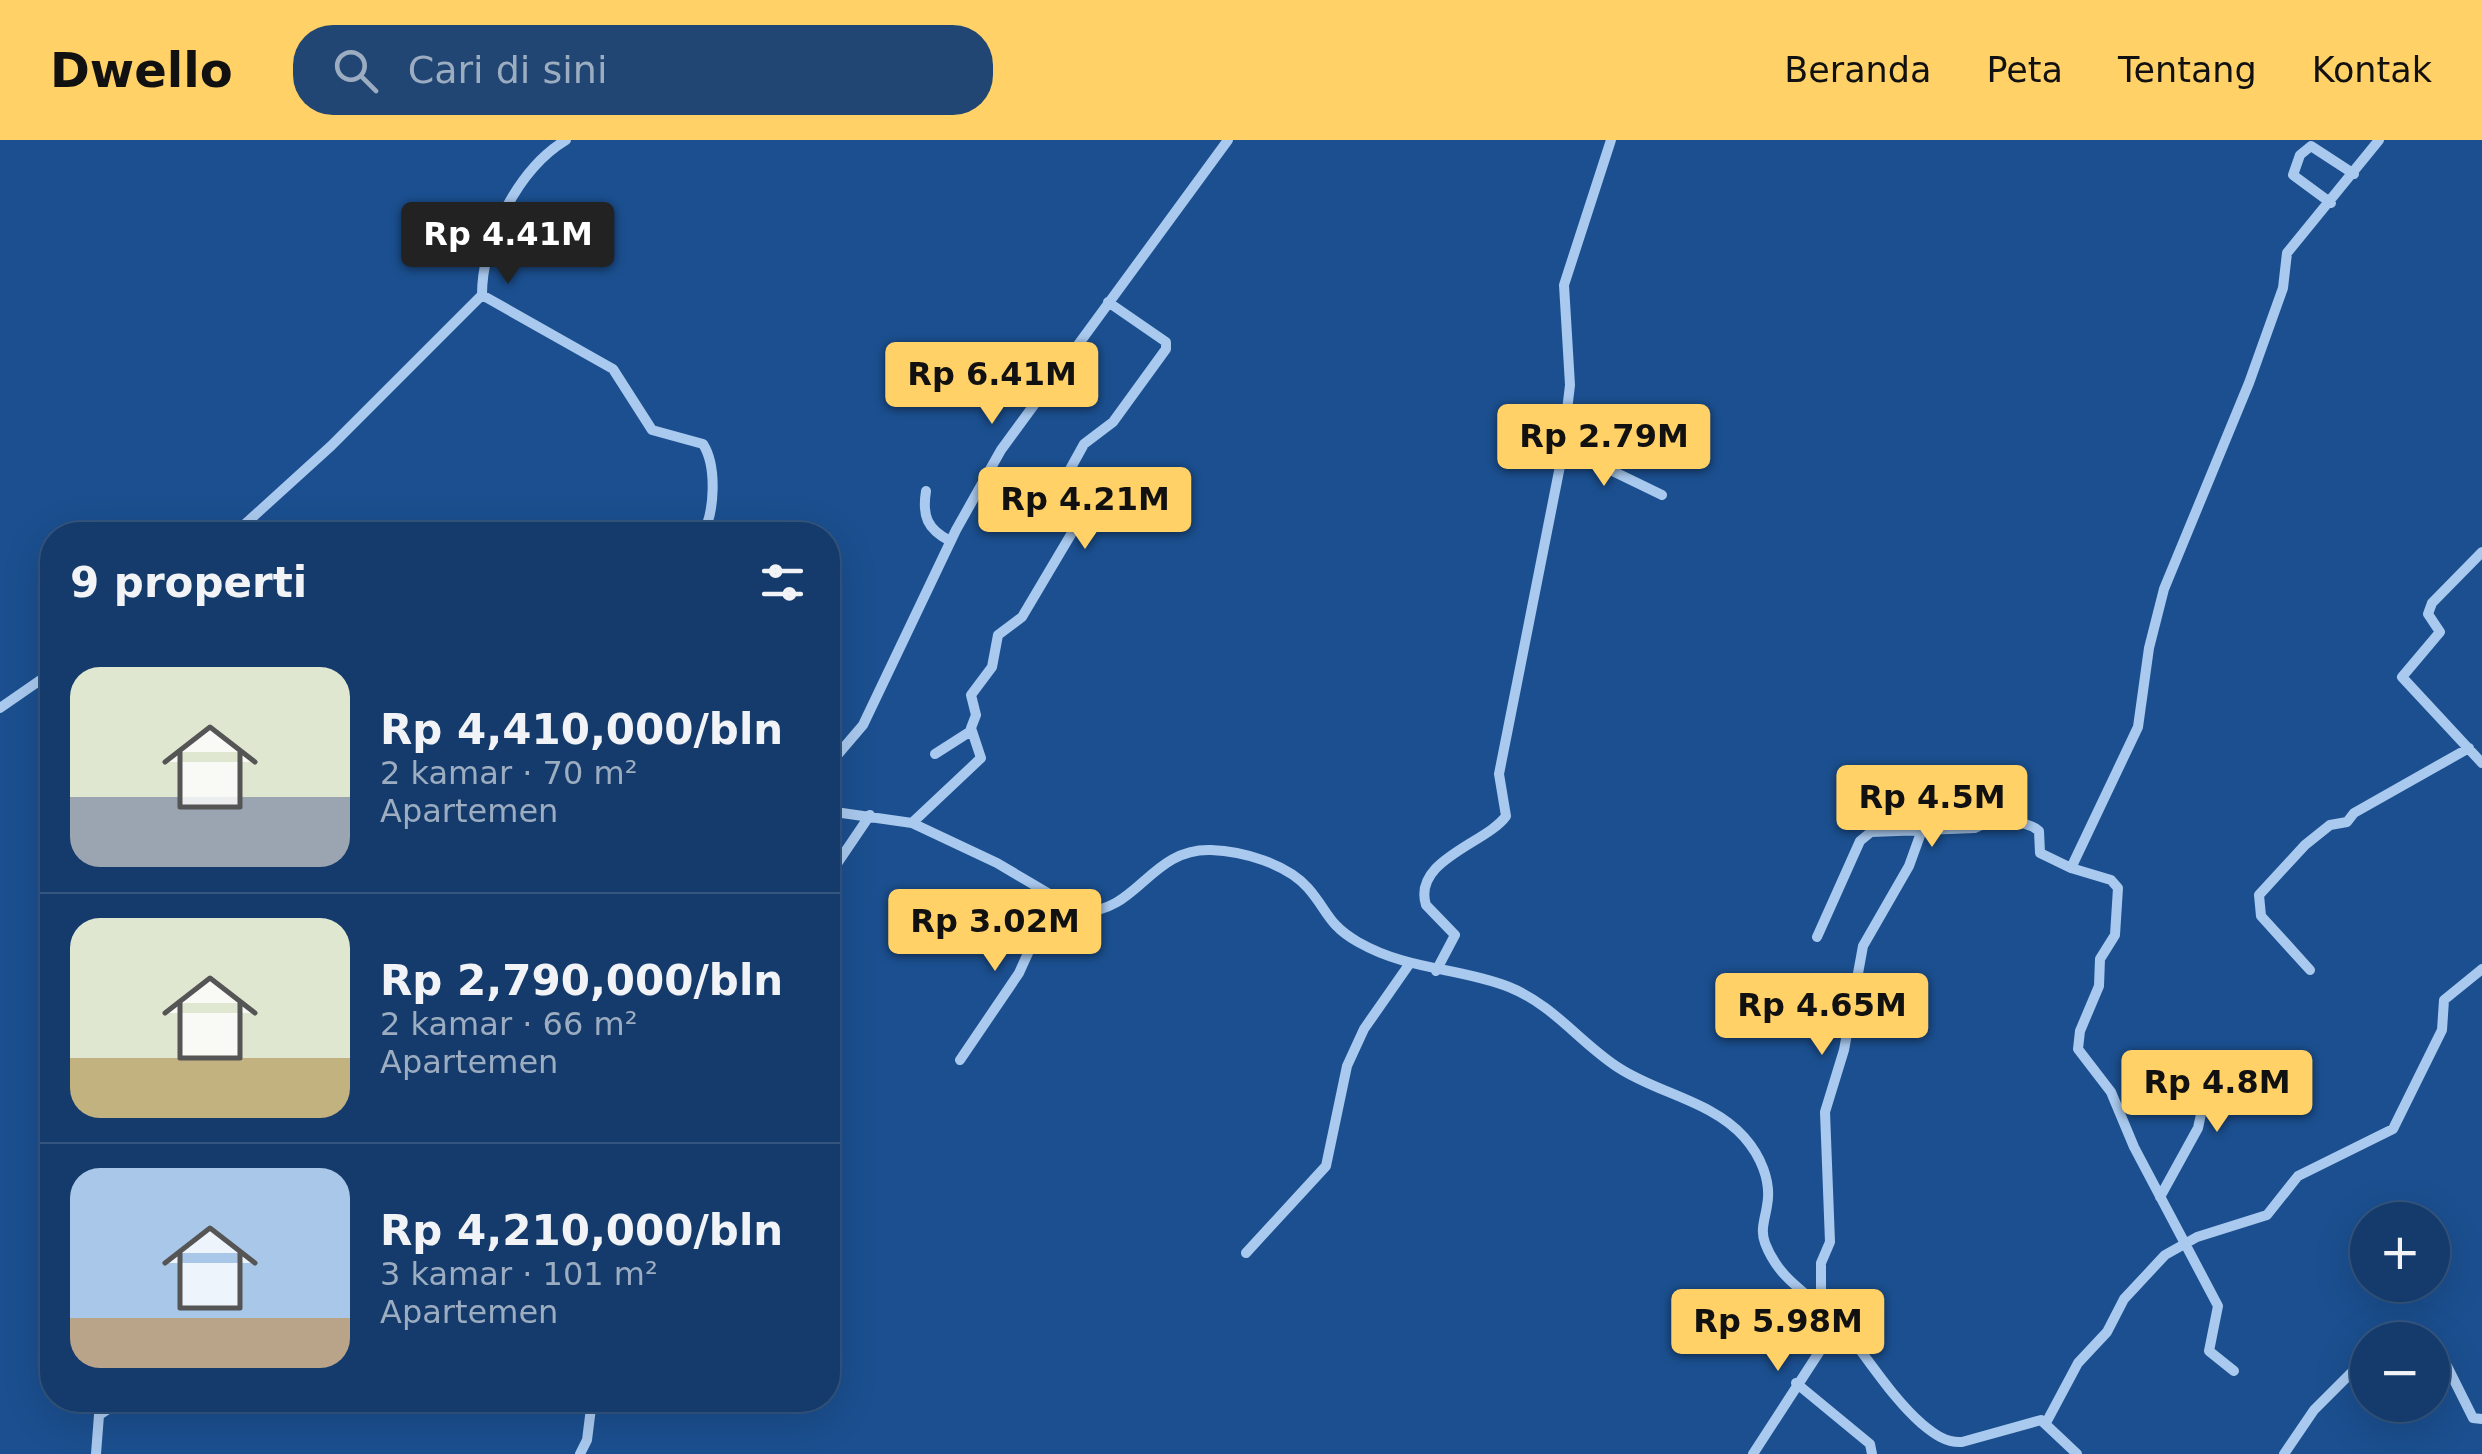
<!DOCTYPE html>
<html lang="id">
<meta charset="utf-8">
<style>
:root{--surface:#143b6b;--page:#214673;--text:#f1f3f6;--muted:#9dadc1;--line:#33557e;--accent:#ffd166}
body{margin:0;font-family:"DejaVu Sans",sans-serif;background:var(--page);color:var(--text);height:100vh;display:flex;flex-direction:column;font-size:38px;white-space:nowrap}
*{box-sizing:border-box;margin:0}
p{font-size:32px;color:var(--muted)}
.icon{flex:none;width:55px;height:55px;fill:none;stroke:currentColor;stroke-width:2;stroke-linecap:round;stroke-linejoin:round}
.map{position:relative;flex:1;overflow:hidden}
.details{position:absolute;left:40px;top:382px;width:800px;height:890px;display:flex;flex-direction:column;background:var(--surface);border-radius:40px;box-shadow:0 10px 40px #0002,0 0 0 2px var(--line)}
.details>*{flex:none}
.tools{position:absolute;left:2350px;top:1062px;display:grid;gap:20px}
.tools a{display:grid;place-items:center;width:100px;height:100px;border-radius:50%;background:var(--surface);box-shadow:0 10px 40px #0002,0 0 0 2px var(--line);font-size:50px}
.price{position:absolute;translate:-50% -85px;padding:0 22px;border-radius:10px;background:var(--accent);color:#111;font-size:32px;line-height:65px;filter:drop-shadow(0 2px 5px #0008)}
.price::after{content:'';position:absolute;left:50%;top:60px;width:30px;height:22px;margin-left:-15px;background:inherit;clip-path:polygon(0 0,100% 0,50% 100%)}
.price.current{background:#222;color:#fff}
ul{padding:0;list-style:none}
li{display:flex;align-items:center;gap:30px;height:250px;padding:0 30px}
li+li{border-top:2px solid var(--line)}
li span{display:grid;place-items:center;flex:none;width:280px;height:200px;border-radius:30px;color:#555}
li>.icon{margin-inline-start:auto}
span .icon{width:120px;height:120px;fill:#fffc;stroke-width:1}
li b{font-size:42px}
h2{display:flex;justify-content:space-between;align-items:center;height:120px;padding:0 30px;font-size:42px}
header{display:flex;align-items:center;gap:60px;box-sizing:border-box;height:140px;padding:0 50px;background:var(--accent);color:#111}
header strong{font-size:48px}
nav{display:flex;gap:55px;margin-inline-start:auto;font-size:35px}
.search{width:700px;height:90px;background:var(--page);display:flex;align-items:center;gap:25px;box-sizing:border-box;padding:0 35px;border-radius:40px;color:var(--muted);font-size:38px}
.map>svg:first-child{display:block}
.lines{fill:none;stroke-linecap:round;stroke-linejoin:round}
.minor{stroke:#a9c9ee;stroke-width:10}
</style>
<header>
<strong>Dwello</strong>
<div class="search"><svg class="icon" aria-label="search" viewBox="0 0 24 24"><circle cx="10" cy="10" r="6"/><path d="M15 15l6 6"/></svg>Cari di sini</div>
<nav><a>Beranda</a><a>Peta</a><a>Tentang</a><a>Kontak</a></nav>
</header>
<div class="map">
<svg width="2482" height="1314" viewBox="0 0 2482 1314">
<rect width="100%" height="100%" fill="#1b4f8f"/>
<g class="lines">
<path class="minor" d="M2331,63L2293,35L2300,15L2311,6L2354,34
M482,155C482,101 518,29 566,0
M1563,307L1662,355
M926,351C922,376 927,389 950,401
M233,395L331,306L482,155L613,229L652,290L703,304C717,326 715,373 702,395
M2482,412L2432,463L2428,474L2440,492L2402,537L2482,623
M0,568L52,532
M935,614L971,591
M828,626L863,585L956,390L1001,310L1228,0
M828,671L912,683L997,723L1080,772C1138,773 1150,708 1211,710C1243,711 1287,724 1308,748C1328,771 1328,785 1358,802C1409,831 1458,827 1509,847C1554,865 1580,903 1619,928C1657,953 1712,961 1744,997C1760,1015 1772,1041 1767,1066C1765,1079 1760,1090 1765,1103C1780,1143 1813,1155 1840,1185C1868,1217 1890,1256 1922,1284C1934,1294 1946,1303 1962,1302L2041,1280L2077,1314
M912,683L981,618L971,588L976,575L971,555L992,527L998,495L1022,477L1073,391L1072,381L1052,368V362L1084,304L1113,282L1166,209V202L1108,162
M828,737L870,675
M1817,797L1860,701L1871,692L1975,688C1991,679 2025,679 2039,691L2040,713L2071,728
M2310,830L2261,776L2259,755L2305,705L2330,685L2347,682L2354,673L2469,608
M1436,831L1455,795L1426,765C1412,720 1487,703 1506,676L1499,634L1561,321L1570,245L1564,145L1611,0
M960,920L1019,833L1052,760
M2160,1057L2198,988L2203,965L2225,941L2238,918
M1246,1113L1326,1026L1347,926L1364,889L1408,826
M1821,1165V1123L1830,1102L1825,972L1844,910L1863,806L1909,726L1922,690
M2385,1198L2397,1195L2408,1200
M2432,1214L2447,1226L2473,1278L2482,1279
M2234,1231L2209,1211L2218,1166L2134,1007L2111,952L2078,909L2080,891L2099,846L2100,819L2115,795L2118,748L2111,740L2071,728L2138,587L2149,508L2164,449L2249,243L2283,148L2287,113L2379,0
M1796,1243L1870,1304L1872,1314
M2047,1281L2078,1223L2107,1192L2124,1159L2165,1115L2197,1097L2267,1075L2298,1036L2393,989L2442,890L2444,860L2482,829
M96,1314L99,1275L122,1260
M580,1314L587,1300L592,1260
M1753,1314L1838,1183
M2284,1314L2314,1270L2354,1230"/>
</g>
</svg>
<div class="tools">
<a>+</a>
<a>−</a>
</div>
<b class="price current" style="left:508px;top:147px">Rp 4.41M</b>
<b class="price" style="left:992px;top:287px">Rp 6.41M</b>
<b class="price" style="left:1604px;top:349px">Rp 2.79M</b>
<b class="price" style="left:1085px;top:412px">Rp 4.21M</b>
<b class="price" style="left:1932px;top:710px">Rp 4.5M</b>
<b class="price" style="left:995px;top:834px">Rp 3.02M</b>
<b class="price" style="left:1822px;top:918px">Rp 4.65M</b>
<b class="price" style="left:2217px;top:995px">Rp 4.8M</b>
<b class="price" style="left:1778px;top:1234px">Rp 5.98M</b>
<section class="details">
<h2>9 properti<svg class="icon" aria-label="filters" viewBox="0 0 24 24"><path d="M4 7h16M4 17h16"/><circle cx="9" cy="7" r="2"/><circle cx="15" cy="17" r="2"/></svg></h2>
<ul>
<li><span style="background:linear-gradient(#dfe7d0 65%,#9aa5b1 0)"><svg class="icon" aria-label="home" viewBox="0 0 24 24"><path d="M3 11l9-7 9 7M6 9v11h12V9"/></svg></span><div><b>Rp 4,410,000/bln</b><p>2 kamar · 70 m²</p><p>Apartemen</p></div></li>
<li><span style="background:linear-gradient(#dfe7d0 70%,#c2b280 0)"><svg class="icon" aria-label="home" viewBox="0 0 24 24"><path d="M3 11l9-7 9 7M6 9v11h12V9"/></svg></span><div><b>Rp 2,790,000/bln</b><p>2 kamar · 66 m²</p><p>Apartemen</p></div></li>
<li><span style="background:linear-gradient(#a9c7e8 75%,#b9a48a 0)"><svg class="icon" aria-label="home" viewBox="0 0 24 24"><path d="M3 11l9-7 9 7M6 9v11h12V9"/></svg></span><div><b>Rp 4,210,000/bln</b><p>3 kamar · 101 m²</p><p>Apartemen</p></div></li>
</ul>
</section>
</div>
